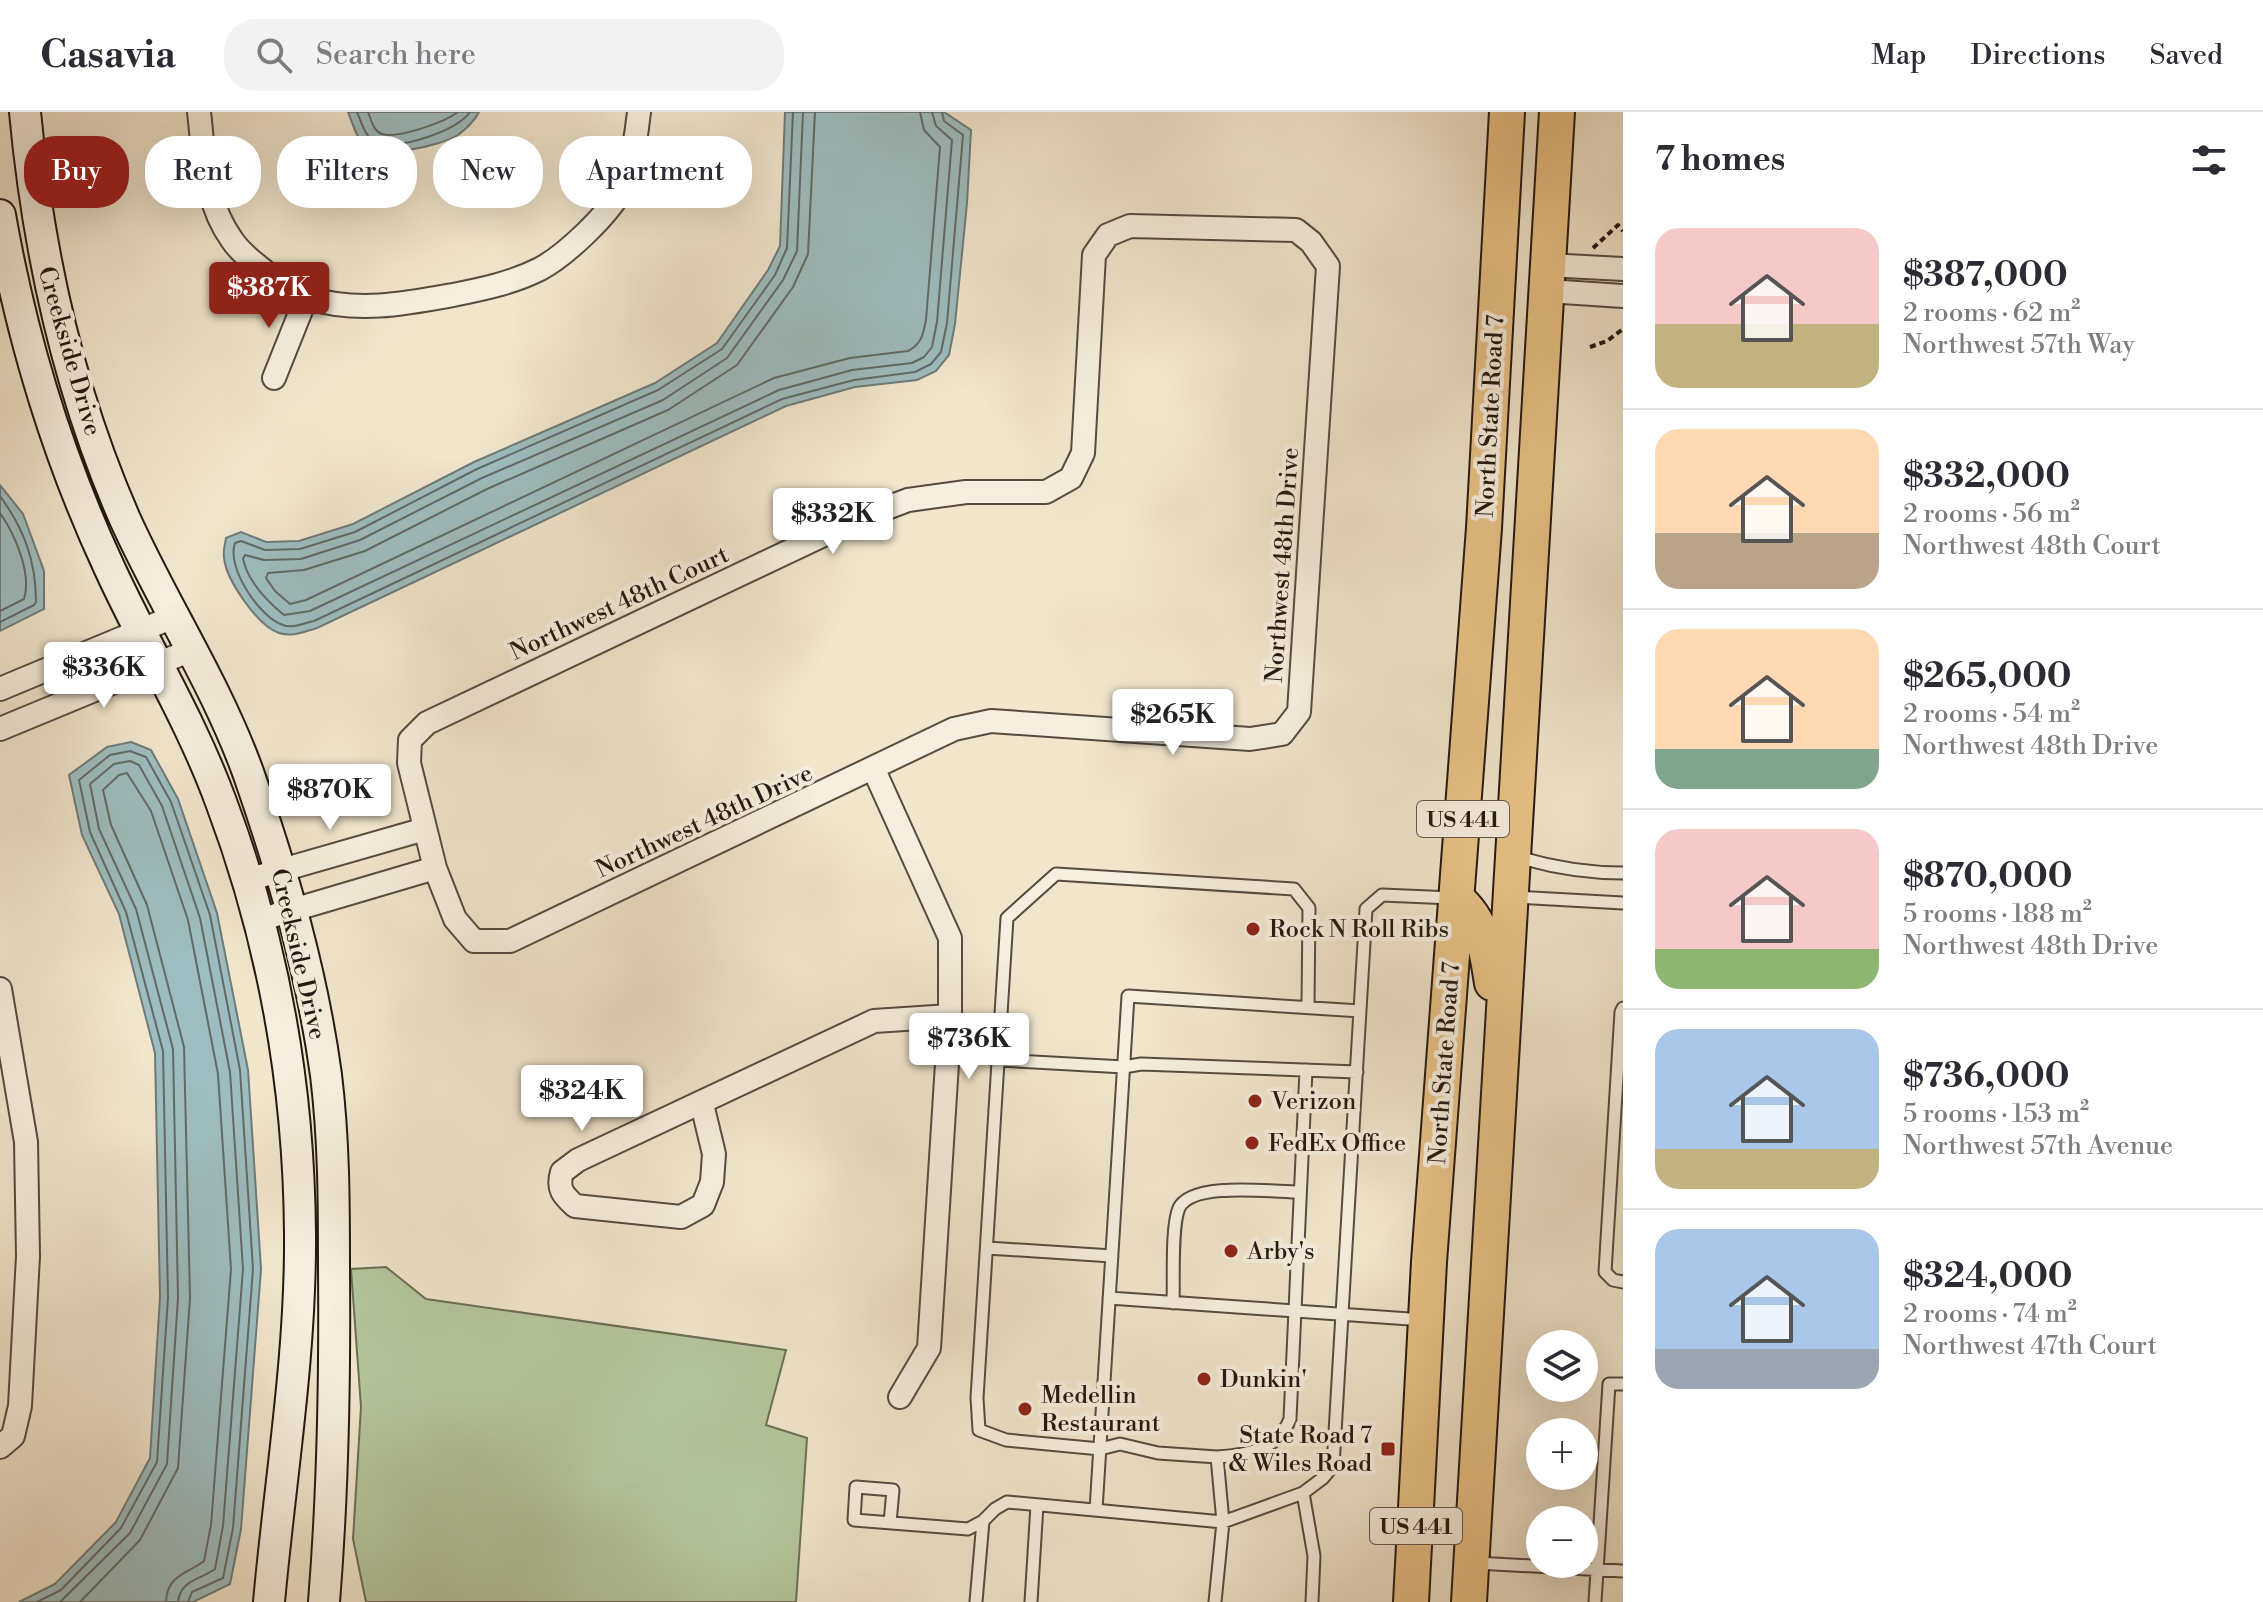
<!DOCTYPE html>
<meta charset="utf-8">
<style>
:root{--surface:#fff;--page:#f2f2f3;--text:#2b2b33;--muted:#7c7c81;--line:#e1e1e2;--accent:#8f2418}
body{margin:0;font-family:"Libre Bodoni",serif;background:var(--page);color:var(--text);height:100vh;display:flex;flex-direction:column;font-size:30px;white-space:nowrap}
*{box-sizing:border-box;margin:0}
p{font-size:26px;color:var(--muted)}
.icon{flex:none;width:44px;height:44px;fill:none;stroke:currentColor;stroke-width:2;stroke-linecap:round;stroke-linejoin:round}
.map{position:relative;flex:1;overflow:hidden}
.panel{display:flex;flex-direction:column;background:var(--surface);width:640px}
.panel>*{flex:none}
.guide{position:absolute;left:24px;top:24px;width:760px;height:72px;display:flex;gap:16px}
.buttons{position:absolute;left:1526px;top:1218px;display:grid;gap:16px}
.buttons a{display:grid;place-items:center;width:72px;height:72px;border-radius:50%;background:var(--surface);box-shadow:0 8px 32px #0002;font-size:40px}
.price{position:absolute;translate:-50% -68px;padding:0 18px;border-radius:8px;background:#fff;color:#222;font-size:26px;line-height:52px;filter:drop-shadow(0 2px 4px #0008)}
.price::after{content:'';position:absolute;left:50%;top:48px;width:24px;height:18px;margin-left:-12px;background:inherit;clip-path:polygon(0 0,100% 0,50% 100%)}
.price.current{background:var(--accent);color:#fff}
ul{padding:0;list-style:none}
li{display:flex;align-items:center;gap:24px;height:200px;padding:0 32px}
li+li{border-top:2px solid var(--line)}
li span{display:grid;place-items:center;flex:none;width:224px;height:160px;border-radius:24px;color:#555}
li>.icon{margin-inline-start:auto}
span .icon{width:96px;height:96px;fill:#fffc;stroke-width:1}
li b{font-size:34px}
h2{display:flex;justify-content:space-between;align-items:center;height:96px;padding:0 32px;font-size:34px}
.chip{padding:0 28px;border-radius:32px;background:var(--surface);box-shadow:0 8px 32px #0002;font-size:28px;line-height:72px}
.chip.current{background:var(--accent);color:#fff}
header{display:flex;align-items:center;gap:48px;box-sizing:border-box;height:112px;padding:0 40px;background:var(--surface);border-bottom:2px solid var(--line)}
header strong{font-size:38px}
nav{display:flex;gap:44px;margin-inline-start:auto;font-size:28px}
.search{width:560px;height:72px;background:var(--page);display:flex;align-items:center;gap:20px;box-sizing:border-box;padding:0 28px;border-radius:32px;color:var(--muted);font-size:30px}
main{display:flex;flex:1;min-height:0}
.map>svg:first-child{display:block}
.green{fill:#b4c69c;stroke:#6c6f56;stroke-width:2}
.water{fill:#9ebdc0;stroke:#6d7b7a;stroke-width:2}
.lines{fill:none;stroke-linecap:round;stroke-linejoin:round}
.shore{stroke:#616a68;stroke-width:2}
.lane-casing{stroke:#574b40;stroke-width:15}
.street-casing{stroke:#574b40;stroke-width:26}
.secondary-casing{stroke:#241811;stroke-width:34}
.primary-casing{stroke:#241811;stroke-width:38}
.path{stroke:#241811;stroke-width:4;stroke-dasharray:6 4;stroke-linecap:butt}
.lane{stroke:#f6eede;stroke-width:11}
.street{stroke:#f6eede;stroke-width:22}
.secondary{stroke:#f6eede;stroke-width:30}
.primary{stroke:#e8c286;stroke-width:34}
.poi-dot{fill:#8f2418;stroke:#f6eede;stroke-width:3}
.labels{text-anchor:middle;stroke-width:8;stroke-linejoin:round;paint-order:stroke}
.shield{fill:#f6eede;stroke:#63584e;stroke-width:2}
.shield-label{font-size:22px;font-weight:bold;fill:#241811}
.street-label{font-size:24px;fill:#241811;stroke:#f6eede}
.poi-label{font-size:24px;fill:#241811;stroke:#f6eede;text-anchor:start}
</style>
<header>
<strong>Casavia</strong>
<div class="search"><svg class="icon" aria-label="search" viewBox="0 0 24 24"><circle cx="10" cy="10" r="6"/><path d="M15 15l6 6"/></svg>Search here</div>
<nav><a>Map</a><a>Directions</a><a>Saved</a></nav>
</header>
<main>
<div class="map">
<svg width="1623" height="1490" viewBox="0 0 1623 1490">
<rect width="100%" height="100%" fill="#f1e5cc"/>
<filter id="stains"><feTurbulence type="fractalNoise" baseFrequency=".0025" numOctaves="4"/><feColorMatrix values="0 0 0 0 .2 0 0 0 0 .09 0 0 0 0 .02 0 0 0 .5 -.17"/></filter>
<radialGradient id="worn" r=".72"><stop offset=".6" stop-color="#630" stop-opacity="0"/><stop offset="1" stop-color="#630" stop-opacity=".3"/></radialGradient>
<path class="green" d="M386,1155L426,1187L786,1238L766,1313L807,1326L796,1490H366L353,1427L361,1295L351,1157Z"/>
<path class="water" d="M348,0H479C474,10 467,16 458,23C439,34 377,50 361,29C355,22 352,9 348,0Z
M785,0H944L971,18L967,91L955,212L949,243L936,259L917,268L855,275L786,294L317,516C304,520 292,525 279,521C258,514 225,467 224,445C223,439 225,432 226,426L241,420L266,430L299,429L353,412L474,350L655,271L717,231L768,158L780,134Z
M0,373L23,402L44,459V497L0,519Z
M131,630L151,638L178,687L217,801L248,958L261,1157L241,1417L230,1472L193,1490H19L55,1472L116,1410L150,1346L160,1185L155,941L119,802L82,723L69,663L107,635Z"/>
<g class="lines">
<path class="shore" d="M357,0C362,11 365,26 377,31C397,39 459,18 470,0
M368,0C371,7 373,19 382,22C398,27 445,10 458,0
M793,0L787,136L775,163L722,237L658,278L477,357L355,420L300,437L265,438L241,429L235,431C226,455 259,505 283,513C292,517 304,511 314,509L782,287L854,268L915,260L931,252L941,240L947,211L963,23L944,9L942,0
M803,0L797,139L783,168L727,246L663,288L482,366L360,428L301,447L264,448L245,443L243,447C248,470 267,489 284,503L310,499L779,278L852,258L912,251L924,245L932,235L937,210L952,28L936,14L932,0
M815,0L808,142L793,175L737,253L668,298L487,377L365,439L304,458L268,461L266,466L275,479L290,492L306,488L774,266L850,246L908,239C922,232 923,222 926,208L940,35L924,18L920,0
M0,384C24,417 36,449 36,490L34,493L0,510
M0,401C15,422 32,462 24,487L0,499
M37,1490L61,1478L121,1416L157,1350L168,1186L163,939L126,800L90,720L79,668L110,643L130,639L146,645L171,690L210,803L240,958L253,1157L233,1416L223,1466L192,1480L188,1490
M60,1490L130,1421L167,1352L178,1186L173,937L136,797L99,717L90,672L114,652L130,649L139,653L162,694L200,806L230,960L243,1157L223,1414L215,1457C200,1468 180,1468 178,1490
M80,1490L140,1428L178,1356L190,1186L184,935L147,793L111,713L103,678L119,663L127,661L151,699L188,808L218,962L231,1157L211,1413L204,1449C187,1462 167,1463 166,1490"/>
<g class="lane-casing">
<path id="lane" d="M1518,745C1554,756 1585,761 1623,761
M1515,785L1623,791
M1623,896L1621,900L1605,1160L1613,1168L1623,1170
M999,948L1124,955L1141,952L1357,960
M987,1136L1112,1144
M1109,1186L1424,1208
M1173,1191C1174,1169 1171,1114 1179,1096C1192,1069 1273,1080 1299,1080
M1217,1345L1158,1341L1120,1332L1100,1337L1006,1328L979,1318L977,1286L1007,806L1056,762L1294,777L1309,796L1308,895
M1303,1381L1314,1444L1312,1490
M1096,1398L1128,884L1360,899
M890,1411L893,1378L856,1375L854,1408L968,1417L983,1409
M1476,1451L1623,1459
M976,1490L983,1409L995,1397L1007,1390L1223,1410L1303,1381L1323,1366L1333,1354L1366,797L1382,783L1452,786
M1031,1490L1037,1393
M1215,1490L1223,1410L1217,1345C1248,1343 1278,1338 1290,1307L1306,958
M1595,1490L1609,1272H1623"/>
</g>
<g class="street-casing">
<path id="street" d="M199,0C204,44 205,91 232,128C243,145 290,181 309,186C357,201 404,192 453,183C483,177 512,171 540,157C566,143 608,103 622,77C631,60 637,19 639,0
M1130,114L1296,118L1311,130L1328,154L1299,600L1282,622L1250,627L991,609L954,617L510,829H474L455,807L435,756L409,651L410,628L427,611L855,408L908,388L966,380H1046L1071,366L1083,341L1094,143L1108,123Z
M1547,153L1623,157
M1547,179L1623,184
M274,266L306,186
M0,577L173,505
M0,617L191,538
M874,658L950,826V904L929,1236L900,1285
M247,768L425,717
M259,808L435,756
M0,877L26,1030L28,1144L20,1294L13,1324L0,1335
M702,992L714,1042L712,1070L703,1093L681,1105L575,1094C563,1083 557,1077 562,1060L578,1048L874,909L950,904"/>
</g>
<g class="secondary-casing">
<path id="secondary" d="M25,0C38,139 68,277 124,405C163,492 217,573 249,663C283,761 312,860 326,963C334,1028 334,1092 334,1157C335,1268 333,1379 324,1490
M0,103C21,223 57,343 109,455C145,534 191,608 221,690C273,828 299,975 300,1122C301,1245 280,1368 269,1490"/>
</g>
<g class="primary-casing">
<path id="primary" d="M1457,787C1483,809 1487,838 1492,871
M1411,1490L1429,1150L1484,416L1507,0
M1469,1490L1557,0"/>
</g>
<path class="path" d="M1593,136L1618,113L1623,119
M1590,235L1607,229L1623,217"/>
<use href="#lane" class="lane"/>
<use href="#street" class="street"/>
<use href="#secondary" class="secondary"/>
<use href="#primary" class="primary"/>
</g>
<g class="poi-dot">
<circle cx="1253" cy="817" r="8"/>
<circle cx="1255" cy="989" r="8"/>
<circle cx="1252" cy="1031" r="8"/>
<circle cx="1231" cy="1139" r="8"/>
<circle cx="1204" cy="1267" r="8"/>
<circle cx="1025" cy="1297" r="8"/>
<rect x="1380" y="1329" width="16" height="16" rx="4"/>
</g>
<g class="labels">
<g class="shield">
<rect x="1417" y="689" width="92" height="36" rx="6"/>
<rect x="1370" y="1396" width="92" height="36" rx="6"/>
</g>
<g class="shield-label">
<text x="1463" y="715">US 441</text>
<text x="1416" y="1422">US 441</text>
</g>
<g class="street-label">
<text transform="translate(70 239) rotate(74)" y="8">Creekside Drive</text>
<text transform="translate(1490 304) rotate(-87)" y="8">North State Road 7</text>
<text transform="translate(1282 453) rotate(-86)" y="8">Northwest 48th Drive</text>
<text transform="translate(619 491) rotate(-25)" y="8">Northwest 48th Court</text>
<text transform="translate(704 709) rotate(-25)" y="8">Northwest 48th Drive</text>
<text transform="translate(299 842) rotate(77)" y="8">Creekside Drive</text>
<text transform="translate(1444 951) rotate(-86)" y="8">North State Road 7</text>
</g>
<g class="poi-label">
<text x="1269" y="825">Rock N Roll Ribs</text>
<text x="1271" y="997">Verizon</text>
<text x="1268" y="1039">FedEx Office</text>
<text x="1247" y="1147">Arby's</text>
<text x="1220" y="1275">Dunkin'</text>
<text x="1041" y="1291">Medellin<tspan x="1041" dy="28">Restaurant</tspan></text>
<text x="1372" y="1331" text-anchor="end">State Road 7<tspan x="1372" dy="28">&amp; Wiles Road</tspan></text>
</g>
</g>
<rect width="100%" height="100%" filter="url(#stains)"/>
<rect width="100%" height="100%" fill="url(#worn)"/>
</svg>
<div class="buttons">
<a><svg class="icon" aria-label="layers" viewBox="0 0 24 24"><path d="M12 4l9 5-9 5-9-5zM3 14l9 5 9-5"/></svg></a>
<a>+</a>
<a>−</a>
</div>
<b class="price current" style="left:269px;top:218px">$387K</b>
<b class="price" style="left:833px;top:444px">$332K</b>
<b class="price" style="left:104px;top:598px">$336K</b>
<b class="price" style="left:1173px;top:645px">$265K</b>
<b class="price" style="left:330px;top:720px">$870K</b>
<b class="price" style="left:969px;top:969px">$736K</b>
<b class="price" style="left:582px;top:1021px">$324K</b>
<div class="guide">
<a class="chip current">Buy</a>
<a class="chip">Rent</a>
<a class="chip">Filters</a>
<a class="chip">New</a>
<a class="chip">Apartment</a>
</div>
</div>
<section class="panel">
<h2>7 homes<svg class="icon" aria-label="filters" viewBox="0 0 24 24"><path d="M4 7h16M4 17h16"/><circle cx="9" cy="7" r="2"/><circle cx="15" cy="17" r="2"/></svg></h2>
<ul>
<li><span style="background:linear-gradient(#f6c9c9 60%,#c2b280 0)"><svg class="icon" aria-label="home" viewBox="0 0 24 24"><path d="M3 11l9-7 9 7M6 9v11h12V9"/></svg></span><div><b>$387,000</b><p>2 rooms · 62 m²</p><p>Northwest 57th Way</p></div></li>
<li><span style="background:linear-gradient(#ffd9b3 65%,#b9a48a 0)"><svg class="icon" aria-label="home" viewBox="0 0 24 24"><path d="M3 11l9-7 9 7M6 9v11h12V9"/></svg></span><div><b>$332,000</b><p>2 rooms · 56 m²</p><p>Northwest 48th Court</p></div></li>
<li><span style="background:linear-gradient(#ffd9b3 75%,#7fa58c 0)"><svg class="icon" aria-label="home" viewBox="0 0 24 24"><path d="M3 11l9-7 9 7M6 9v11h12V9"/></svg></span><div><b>$265,000</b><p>2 rooms · 54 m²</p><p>Northwest 48th Drive</p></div></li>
<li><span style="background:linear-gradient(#f6c9c9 75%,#8fb573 0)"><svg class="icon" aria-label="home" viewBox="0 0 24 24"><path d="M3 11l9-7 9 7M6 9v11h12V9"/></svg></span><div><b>$870,000</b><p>5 rooms · 188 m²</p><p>Northwest 48th Drive</p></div></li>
<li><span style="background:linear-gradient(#a9c7e8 75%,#c2b280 0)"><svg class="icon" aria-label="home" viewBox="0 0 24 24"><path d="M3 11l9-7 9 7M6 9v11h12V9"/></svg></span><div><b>$736,000</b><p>5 rooms · 153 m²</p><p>Northwest 57th Avenue</p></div></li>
<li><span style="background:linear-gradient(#a9c7e8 75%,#9aa5b1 0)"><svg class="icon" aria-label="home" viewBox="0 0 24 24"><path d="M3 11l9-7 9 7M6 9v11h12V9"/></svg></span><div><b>$324,000</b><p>2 rooms · 74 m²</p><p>Northwest 47th Court</p></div></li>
</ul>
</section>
</main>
